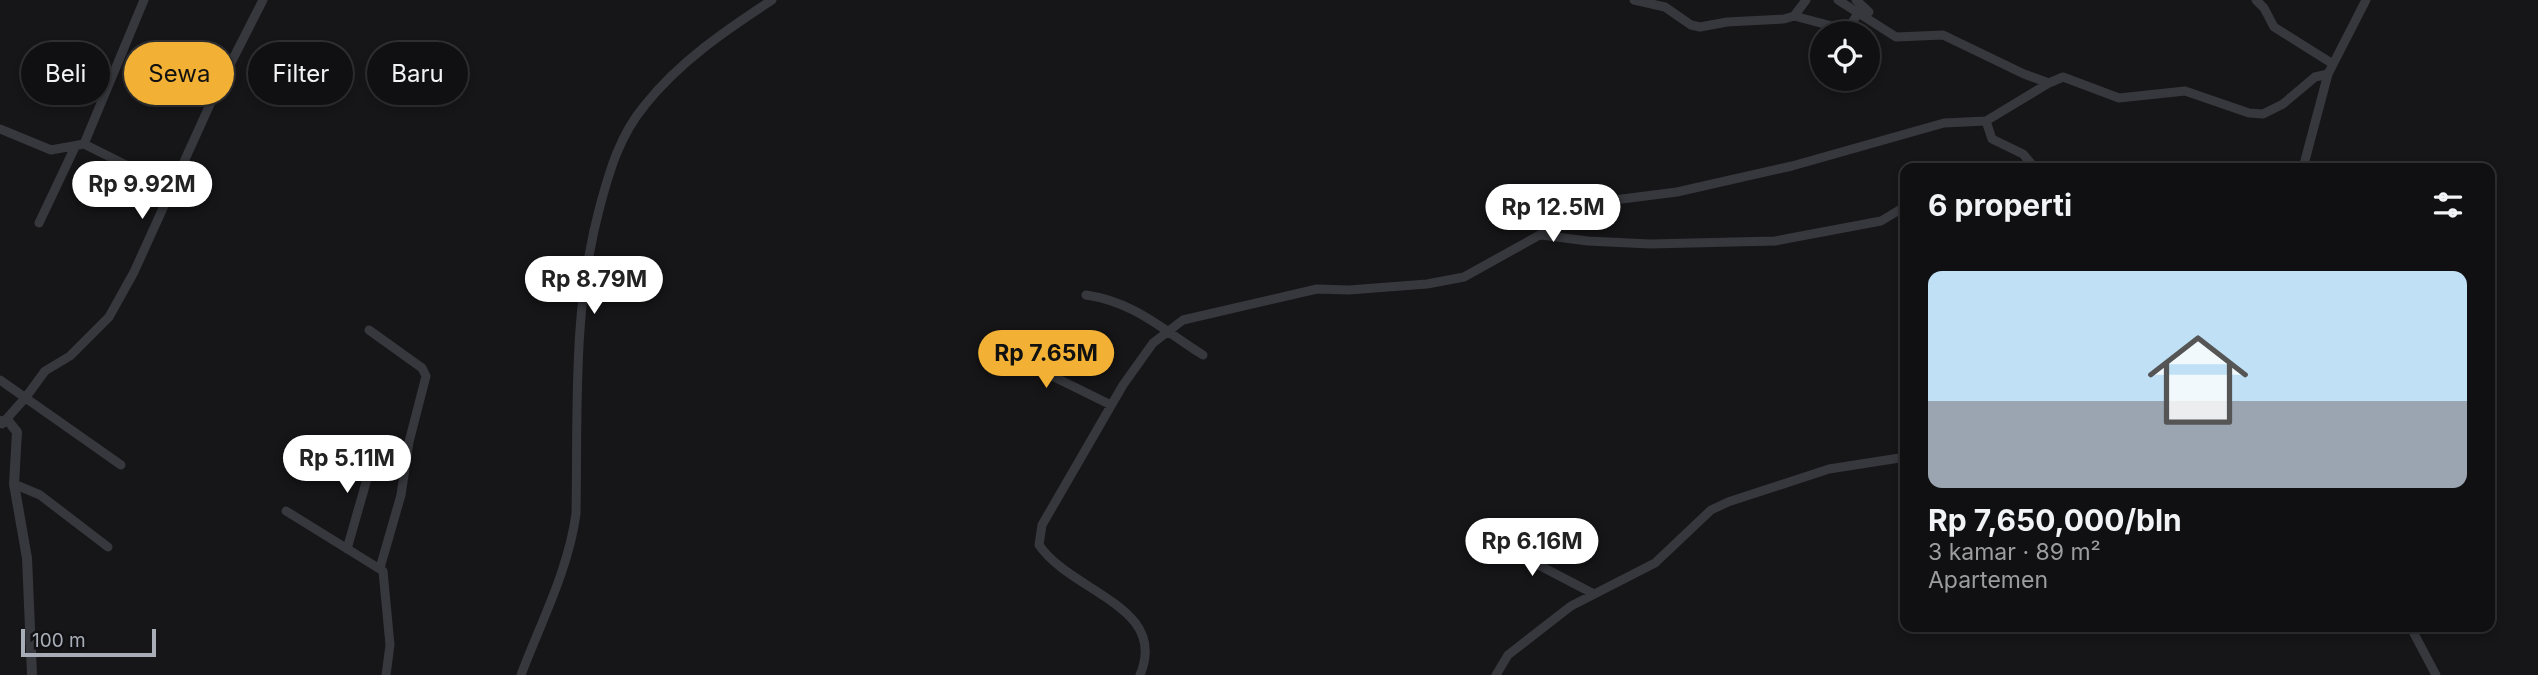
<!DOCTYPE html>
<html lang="id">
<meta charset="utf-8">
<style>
:root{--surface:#101012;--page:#1e1e20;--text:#f1f3f6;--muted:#9c9d9f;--line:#303032;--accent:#f2b134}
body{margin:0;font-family:Inter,sans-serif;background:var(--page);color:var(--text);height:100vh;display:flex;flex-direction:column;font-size:26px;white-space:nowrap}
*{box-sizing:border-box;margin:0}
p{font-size:23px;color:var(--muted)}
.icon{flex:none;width:38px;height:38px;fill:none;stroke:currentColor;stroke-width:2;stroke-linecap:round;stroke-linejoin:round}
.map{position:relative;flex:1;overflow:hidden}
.drawer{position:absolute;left:1900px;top:163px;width:595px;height:469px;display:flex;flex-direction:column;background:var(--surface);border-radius:14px;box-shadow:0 4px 10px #0003,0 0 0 2px var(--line)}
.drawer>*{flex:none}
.banner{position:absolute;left:21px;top:42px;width:665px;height:63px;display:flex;gap:14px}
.tools{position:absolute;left:1810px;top:21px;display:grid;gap:14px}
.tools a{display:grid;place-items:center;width:70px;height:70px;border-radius:50%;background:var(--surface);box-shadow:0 4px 10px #0003,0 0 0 2px var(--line);font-size:35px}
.scale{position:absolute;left:21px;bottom:18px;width:135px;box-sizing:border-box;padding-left:7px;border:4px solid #a8adb8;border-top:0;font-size:19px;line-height:24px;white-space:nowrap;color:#a8adb8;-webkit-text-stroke:5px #111113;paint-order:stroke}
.price{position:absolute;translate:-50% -60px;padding:0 16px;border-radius:24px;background:#fff;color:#222;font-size:23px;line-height:46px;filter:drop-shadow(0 2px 4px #0008)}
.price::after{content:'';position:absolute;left:50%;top:42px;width:21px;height:16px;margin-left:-10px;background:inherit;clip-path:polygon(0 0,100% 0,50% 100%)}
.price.active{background:var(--accent);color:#111}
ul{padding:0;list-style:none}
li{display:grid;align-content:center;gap:14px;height:371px;padding:0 28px}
li span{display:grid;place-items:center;height:217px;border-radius:14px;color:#555}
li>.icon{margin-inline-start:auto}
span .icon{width:126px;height:126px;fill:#fffc;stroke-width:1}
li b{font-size:30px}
h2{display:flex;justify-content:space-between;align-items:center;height:84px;padding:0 28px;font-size:30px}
.chip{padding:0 24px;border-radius:32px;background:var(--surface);box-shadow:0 4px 10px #0003,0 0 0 2px var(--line);font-size:24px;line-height:63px}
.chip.active{background:var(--accent);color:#111}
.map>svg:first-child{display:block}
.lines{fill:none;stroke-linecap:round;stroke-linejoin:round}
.minor{stroke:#37383d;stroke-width:9}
.tertiary{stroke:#37383d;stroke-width:10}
</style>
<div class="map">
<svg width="2538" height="675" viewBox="0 0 2538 675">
<rect width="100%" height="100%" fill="#161618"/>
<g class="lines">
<path class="minor" d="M144,0L84,144L172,188
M1634,0L1665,7L1691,25L1700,27L1727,22L1784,19L1794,16L1806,0
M1838,0L1896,37L1943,35L2024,74L2049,83
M1856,0L1869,12
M2256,0L2264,8L2274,27L2333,64
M1794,16L1847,30L1859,12
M1986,121L1992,139L2023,154L2035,168
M0,129L51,150L84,144
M2303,168L2328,74L2366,0
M39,223L75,147
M1541,235L1588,241L1650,244L1775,241L1881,221L1906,206
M1086,295C1135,302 1163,330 1203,355
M369,330L422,368L426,376L409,442L401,495L380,568
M995,348L1111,405
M0,380L121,465
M2,424L26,397L45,371L70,356L109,317L134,272L212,100L263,0
M341,443L367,458L371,465L347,549
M14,484L40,495L108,547
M286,511L383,571L390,645L386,675
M1485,537L1594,594
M2410,626L2436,675
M521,675C541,622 568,571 576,514C578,408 572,310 600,206C610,169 620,135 645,105C679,62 726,30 772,0
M1140,675C1169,606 1072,593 1039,545L1042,525L1123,385L1153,343L1183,320L1317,289L1349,290L1427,284L1464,277L1590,207L1614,200L1677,192L1792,166L1944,123L1986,121L2049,83L2063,77L2119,98L2185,91L2249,113L2263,114L2283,104L2315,77L2328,74
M1496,675L1508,655L1571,606L1655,563L1711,510L1728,502L1829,469L1906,457"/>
<path class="tertiary" d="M0,421L9,422L17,432L14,484L27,558L32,675"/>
</g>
</svg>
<div class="tools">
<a><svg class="icon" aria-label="locate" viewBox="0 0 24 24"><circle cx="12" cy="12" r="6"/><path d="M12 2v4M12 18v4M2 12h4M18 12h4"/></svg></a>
</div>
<div class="scale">100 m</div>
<b class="price" style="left:142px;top:221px">Rp 9.92M</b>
<b class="price" style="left:1553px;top:244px">Rp 12.5M</b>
<b class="price" style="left:594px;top:316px">Rp 8.79M</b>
<b class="price active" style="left:1046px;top:390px">Rp 7.65M</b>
<b class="price" style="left:347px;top:495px">Rp 5.11M</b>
<b class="price" style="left:1532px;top:578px">Rp 6.16M</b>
<div class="banner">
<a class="chip">Beli</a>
<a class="chip active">Sewa</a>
<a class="chip">Filter</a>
<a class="chip">Baru</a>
</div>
<section class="drawer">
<h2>6 properti<svg class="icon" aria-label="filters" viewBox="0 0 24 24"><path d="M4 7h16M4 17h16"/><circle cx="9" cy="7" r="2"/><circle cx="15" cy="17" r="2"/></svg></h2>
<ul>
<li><span style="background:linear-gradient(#bfe0f5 60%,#9aa5b1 0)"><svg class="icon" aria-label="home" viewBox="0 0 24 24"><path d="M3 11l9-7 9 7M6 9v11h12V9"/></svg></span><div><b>Rp 7,650,000/bln</b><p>3 kamar · 89 m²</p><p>Apartemen</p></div></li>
</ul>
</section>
</div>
